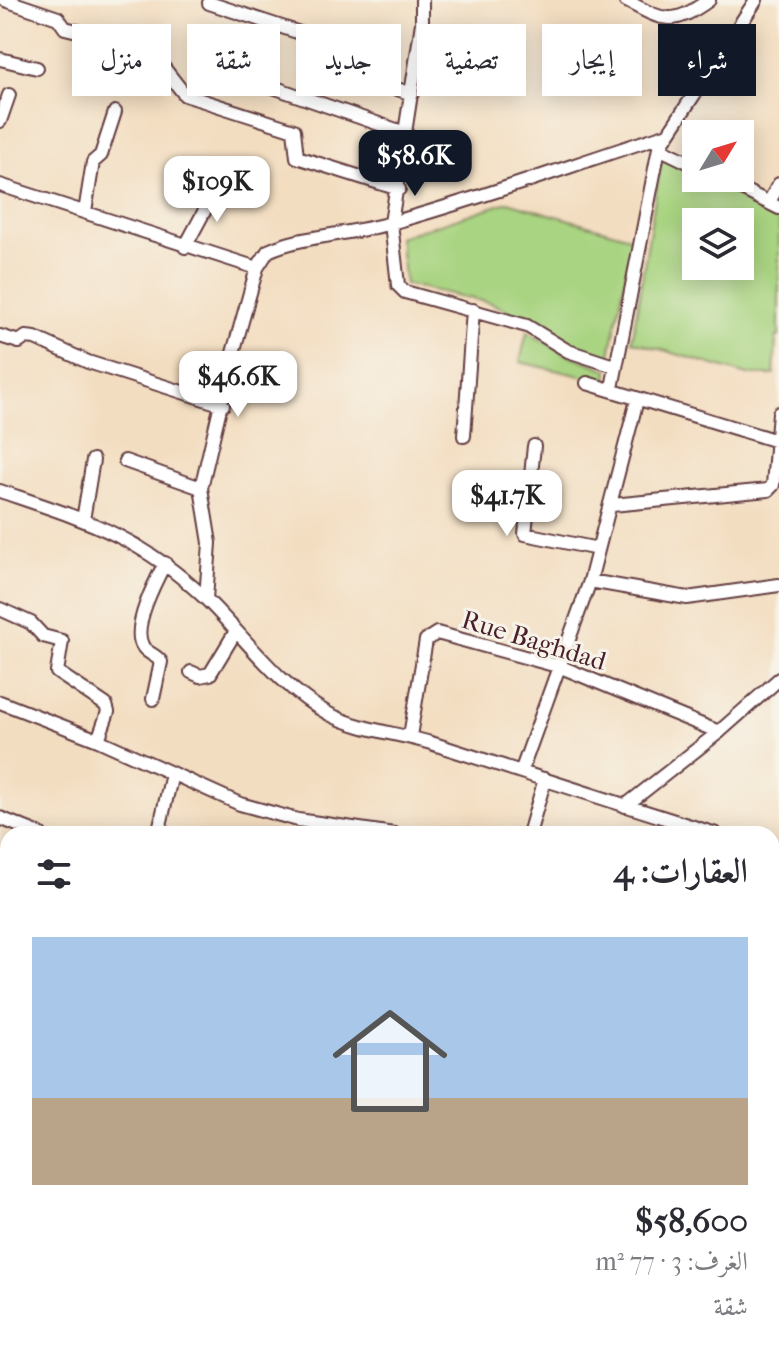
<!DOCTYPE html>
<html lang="ar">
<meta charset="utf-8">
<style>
:root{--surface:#fff;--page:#f2f2f3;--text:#2b2b33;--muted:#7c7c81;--accent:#111827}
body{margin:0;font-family:"IM FELL French Canon",Amiri,serif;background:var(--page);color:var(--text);direction:rtl;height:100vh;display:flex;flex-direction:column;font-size:30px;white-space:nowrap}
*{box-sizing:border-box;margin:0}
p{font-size:26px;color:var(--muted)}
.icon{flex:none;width:44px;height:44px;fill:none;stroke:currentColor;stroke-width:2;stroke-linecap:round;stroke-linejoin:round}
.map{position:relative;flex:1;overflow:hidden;direction:ltr}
.panel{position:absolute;left:0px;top:826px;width:780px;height:538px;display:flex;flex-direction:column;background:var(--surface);border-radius:24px 24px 0 0;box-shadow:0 4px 20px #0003;direction:rtl}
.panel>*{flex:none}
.top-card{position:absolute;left:24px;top:24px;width:732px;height:72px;direction:rtl;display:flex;gap:16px}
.needle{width:52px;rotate:52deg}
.buttons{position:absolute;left:682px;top:120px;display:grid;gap:16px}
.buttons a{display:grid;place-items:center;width:72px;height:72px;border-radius:0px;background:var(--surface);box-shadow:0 4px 20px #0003;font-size:40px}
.price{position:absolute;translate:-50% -68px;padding:0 18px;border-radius:16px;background:#fff;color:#222;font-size:26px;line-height:52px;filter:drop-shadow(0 2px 4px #0008)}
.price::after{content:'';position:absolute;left:50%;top:48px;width:24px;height:18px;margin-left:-12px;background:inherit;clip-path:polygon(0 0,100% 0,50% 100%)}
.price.current{background:var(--accent);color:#fff}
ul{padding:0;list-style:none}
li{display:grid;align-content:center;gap:16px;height:424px;padding:0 32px}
li span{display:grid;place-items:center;height:248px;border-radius:0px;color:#555}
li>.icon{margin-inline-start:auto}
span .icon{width:144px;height:144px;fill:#fffc;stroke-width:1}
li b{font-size:34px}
h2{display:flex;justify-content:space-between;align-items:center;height:96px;padding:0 32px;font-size:34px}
.pill{padding:0 28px;border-radius:0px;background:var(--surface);box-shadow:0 4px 20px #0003;font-size:28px;line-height:72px}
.pill.current{background:var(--accent);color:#fff}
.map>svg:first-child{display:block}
.green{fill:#a9d481;stroke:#7a7a56;stroke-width:2;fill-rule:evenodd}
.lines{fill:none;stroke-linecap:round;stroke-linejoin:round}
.street-casing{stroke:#633c41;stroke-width:16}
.path{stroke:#633c41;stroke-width:2;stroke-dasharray:6 6;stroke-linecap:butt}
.street{stroke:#fff;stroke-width:12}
.labels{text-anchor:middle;stroke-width:6;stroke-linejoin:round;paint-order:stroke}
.street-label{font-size:26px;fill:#4a1f2b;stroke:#f7f3e8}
</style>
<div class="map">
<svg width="779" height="1363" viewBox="0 0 779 1363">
<rect width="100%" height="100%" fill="#f7f3e8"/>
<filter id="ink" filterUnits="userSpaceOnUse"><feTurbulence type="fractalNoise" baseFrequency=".0125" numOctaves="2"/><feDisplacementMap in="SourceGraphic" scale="16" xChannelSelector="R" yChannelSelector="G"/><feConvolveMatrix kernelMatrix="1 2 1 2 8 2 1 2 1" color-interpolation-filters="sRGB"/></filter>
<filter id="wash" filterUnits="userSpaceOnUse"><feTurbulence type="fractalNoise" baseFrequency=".006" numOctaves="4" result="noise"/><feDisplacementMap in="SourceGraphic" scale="32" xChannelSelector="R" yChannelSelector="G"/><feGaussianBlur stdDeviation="1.8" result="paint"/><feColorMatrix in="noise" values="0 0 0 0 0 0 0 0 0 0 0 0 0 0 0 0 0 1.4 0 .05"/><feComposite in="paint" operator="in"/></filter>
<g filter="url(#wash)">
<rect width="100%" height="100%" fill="#f3ddc0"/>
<path class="green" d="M662,155L696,172V178H707L779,214V337H776L774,375H748L632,341ZM696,222H740V266H696Z
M508,202L633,238L609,360L560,344L530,320L491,303L405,284L399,237Z
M527,332L564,353L608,370L607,382L520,362Z"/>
</g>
<g filter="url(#ink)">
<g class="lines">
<g class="street-casing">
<path id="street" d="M5,0L58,18L65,28L119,41L142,51L160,63L185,95L294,130L297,157L399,189
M422,0V23L391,223L398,285L405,292L527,326L568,351L614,366
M625,0C664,21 671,27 709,0
M209,3L364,54L367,58L362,74L364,78L412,94
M0,59L37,68
M270,86L405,133
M0,121L9,95
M659,148L696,166
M720,178L779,208
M0,185L257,268
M769,202L779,184
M85,212L93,162L101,155L115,112
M185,247L219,184
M0,336L19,342L26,337L35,338L88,362L223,405
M587,383L777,441
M612,388L659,148L756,0
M464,436L473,310
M534,446L525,534L598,549
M125,461L201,488
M0,491C85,520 139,535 206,599C245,637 280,688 329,714C362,731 399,733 434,744C528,774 622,805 716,834
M612,505L768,490L773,485L779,413
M83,520L93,460
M590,581L687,598L779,585
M206,599L210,543L201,488L233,353L257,268L268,251C303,235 350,235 391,223C483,198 574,164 665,135
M0,609L31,623L43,636L62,641L57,672L106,705L108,712L98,740
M191,672L200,676L210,674L236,631
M153,699L161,662C156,654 145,653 142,645C132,626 156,580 165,563
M0,702L98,740L240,804L298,820L394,834
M410,736L426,640L437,633L561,667L719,732
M521,772L590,581L637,400
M625,806L719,732L779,679
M0,818L40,834
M158,834L172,774
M529,834L545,779
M772,863L779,857
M0,918L8,916
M0,1023L8,989
M772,1038L779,1013
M0,1048L8,1049
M772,1058L779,1062
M0,1083L8,1088
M0,1174L8,1140
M0,1215L8,1218
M772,1219L779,1227
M0,1257L8,1263
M772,1263L779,1262
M0,1286L8,1272
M0,1348L8,1352
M15,1356L28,1363
M305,1356L309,1363
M406,1356V1363
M742,1356L743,1363
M91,1363L92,1356
M136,1363L137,1356
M187,1363L188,1356
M255,1363L256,1356"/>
</g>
<path class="path" d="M464,1363L472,1356"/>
<use href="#street" class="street"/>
</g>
</g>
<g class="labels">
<g class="street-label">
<text transform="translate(534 640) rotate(17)" y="9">Rue Baghdad</text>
</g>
</g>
</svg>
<div class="buttons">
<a><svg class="needle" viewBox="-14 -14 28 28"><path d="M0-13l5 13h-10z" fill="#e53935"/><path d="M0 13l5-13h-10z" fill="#7c7c81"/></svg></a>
<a><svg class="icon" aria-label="layers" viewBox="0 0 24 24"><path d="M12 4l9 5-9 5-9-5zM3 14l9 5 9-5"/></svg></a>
</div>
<b class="price current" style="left:415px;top:198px">$58.6K</b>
<b class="price" style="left:217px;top:224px">$109K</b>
<b class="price" style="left:238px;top:419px">$46.6K</b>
<b class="price" style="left:507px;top:538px">$41.7K</b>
<div class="top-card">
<a class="pill current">شراء</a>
<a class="pill">إيجار</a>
<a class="pill">تصفية</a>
<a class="pill">جديد</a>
<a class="pill">شقة</a>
<a class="pill">منزل</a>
</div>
<section class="panel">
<h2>العقارات: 4<svg class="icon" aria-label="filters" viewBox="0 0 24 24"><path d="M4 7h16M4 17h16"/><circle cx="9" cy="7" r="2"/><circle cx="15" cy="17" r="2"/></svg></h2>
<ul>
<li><span style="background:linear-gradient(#a9c7e8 65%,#b9a48a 0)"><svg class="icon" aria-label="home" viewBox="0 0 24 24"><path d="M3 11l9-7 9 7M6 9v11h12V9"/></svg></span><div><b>$58,600</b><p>الغرف: 3 · 77 m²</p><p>شقة</p></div></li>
</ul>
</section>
</div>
